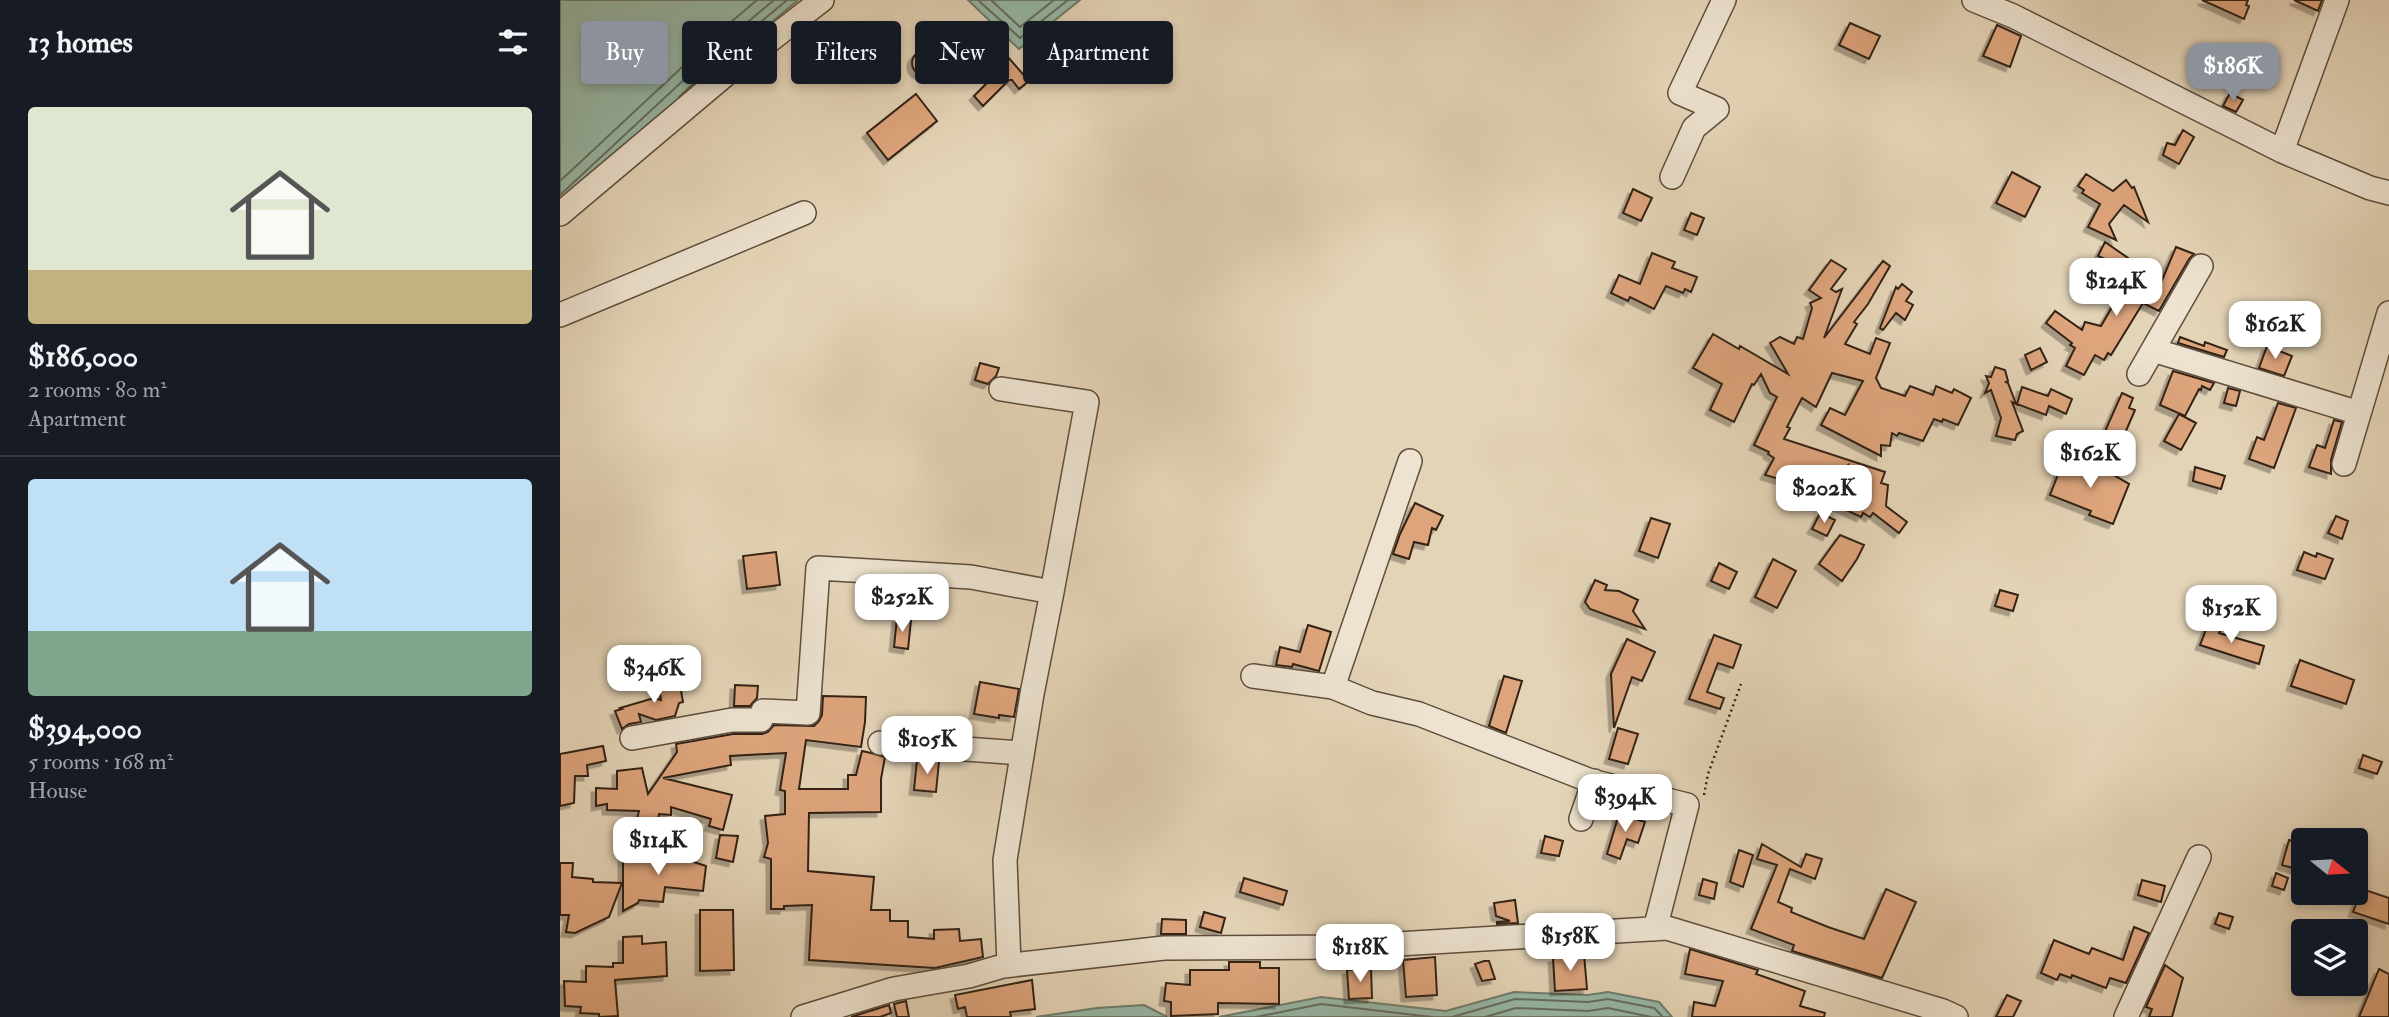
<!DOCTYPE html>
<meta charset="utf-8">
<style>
:root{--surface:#171b24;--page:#242831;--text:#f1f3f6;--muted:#9ea1a6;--line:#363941;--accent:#8c9099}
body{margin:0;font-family:"IM FELL Double Pica",serif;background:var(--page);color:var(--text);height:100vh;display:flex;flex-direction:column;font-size:26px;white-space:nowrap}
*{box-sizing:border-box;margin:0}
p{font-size:23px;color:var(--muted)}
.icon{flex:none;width:38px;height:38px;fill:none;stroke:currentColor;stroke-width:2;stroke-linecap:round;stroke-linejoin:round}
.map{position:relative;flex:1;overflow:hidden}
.sheet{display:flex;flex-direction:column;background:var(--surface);width:560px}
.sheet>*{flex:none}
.top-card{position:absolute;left:21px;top:21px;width:665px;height:63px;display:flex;gap:14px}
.needle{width:46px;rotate:108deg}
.buttons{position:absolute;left:1731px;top:828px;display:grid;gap:14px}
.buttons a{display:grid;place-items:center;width:77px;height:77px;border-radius:7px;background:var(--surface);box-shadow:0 4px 10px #0003;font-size:35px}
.price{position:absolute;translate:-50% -60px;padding:0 16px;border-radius:14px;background:#fff;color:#222;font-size:23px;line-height:46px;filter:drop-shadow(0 2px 4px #0008)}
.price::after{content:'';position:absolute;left:50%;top:42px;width:21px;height:16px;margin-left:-10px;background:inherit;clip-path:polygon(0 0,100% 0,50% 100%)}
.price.active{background:var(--accent);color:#fff}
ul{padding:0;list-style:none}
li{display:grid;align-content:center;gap:14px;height:371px;padding:0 28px}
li+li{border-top:2px solid var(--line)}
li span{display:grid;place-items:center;height:217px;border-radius:7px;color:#555}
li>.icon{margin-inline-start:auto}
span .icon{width:126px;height:126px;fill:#fffc;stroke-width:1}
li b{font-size:30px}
h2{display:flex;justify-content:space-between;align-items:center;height:84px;padding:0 28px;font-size:30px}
.chip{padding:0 24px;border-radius:7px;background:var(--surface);box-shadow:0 4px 10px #0003;font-size:24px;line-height:63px}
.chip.active{background:var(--accent);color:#fff}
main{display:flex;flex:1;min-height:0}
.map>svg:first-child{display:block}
.water{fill:#97b9a8;stroke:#6f7d6d;stroke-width:2}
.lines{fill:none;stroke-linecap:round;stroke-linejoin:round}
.shore{stroke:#646e5e;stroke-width:2}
.building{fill:#dea57d;stroke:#322214;stroke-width:2;filter:url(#shadow)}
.minor-casing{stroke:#5e4e3d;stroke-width:26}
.path{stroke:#322214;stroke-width:2.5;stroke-dasharray:2 3.5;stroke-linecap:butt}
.minor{stroke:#ede3d0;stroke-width:23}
</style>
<main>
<section class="sheet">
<h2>13 homes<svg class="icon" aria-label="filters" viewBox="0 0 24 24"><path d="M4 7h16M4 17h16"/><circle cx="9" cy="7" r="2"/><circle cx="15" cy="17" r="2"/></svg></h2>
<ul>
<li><span style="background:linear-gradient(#dfe7d0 75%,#c2b280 0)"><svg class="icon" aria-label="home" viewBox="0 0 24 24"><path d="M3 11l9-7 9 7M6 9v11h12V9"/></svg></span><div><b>$186,000</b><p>2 rooms · 80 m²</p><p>Apartment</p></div></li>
<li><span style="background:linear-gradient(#bfe0f5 70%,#7fa58c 0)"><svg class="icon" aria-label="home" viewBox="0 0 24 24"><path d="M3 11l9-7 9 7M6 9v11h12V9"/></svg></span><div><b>$394,000</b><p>5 rooms · 168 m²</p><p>House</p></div></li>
</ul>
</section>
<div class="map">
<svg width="1829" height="1017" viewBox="0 0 1829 1017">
<defs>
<filter id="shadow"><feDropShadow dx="-4.5" dy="4.5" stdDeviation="0" flood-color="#0004"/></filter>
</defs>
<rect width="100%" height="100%" fill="#e4d4b7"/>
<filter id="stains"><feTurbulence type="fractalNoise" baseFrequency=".00286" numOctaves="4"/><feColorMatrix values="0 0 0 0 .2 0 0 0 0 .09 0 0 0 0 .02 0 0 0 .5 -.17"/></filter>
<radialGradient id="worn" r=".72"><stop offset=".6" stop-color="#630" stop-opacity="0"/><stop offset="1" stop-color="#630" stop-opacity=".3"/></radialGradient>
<path class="water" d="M0,0H238L182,47L0,216Z
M408,0H520L459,49Z
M954,992L1028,995L1048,992L1099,1002L1112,1017H659L761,997L886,1011Z
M584,1005L607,1017H476L537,1008Z"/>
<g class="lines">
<path class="shore" d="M418,0L460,38L508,0
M431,0L460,27L494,0
M119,97L177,42L227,0
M0,181L164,28L197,0
M0,195L171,36L214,0
M696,1017L761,1004L872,1017
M892,1017L955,999L1028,1002L1048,999L1094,1008L1103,1017
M925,1017L956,1008L1028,1011L1048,1008L1091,1017"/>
</g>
<path class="building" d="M1642,0H1688L1686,5L1689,6L1684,19Z
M1734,0H1762L1758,11Z
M1290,23L1320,36L1309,59L1279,45Z
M1437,25L1461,36L1450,67L1423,56Z
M424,30L469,81L459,89L452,80H449L423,106L414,96L438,72L412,40Z
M352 63a12 12 0 1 1 24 0a12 12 0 1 1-24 0Z
M1670,93L1683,100L1676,112L1663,106Z
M356,94L377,121L328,160L307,133Z
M1623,130L1634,137L1619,164L1603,155L1607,143L1615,145Z
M1452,172L1480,187L1465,217L1436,203Z
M1526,174L1553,191L1566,180L1572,188L1574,187L1588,222L1564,205L1549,224L1556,240L1528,227L1540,204L1522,193L1524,190L1518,186Z
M1073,189L1092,198L1081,221L1063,213Z
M1131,213L1144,218L1137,235L1124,230Z
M1545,242L1584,269L1581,275L1538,256Z
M1616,247L1634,254L1629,259L1599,311L1583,303L1551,355L1548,353L1544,360L1535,355L1524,375L1506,366L1515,348L1510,345L1512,343L1486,323L1495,311L1522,330L1525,322L1541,326L1566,283L1586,295L1590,288L1597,292Z
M1092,253L1115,262L1112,268L1137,277L1131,292L1125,289L1123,293L1106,286L1094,309L1070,297L1068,301L1051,293L1059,275L1080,284Z
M1271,260L1286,269L1271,289L1276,292L1282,289L1264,338L1323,261L1330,266L1308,304L1294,322L1297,324L1285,344L1310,354L1316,338L1330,343L1316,378L1321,388L1345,396L1350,386L1373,395L1376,386L1392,393L1394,389L1411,398L1398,425L1383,419L1382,422L1374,419L1363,441L1339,433L1337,436L1332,433L1330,446L1321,445V456L1261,425L1270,408L1285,415L1303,381L1272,373L1256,407L1242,398L1227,427L1230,428L1224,439L1325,472L1321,483L1328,485L1326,506L1347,522L1339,533L1313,513L1310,517L1303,513L1301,517L1273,504L1288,465L1263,482L1254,468L1248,484L1241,481L1240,485L1205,475L1214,458L1208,454L1209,452L1194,445L1217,397L1210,393L1201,374L1194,385L1192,384L1174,422L1150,410L1162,384L1133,368L1153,334L1179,349L1180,346L1228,374L1210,343L1220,337L1234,344L1237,337L1243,339L1252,308L1250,303L1261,298L1249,290Z
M1342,284L1352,292L1346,301L1353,305L1345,320L1336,313L1323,330L1320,328L1336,287L1338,289Z
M1620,337L1644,346L1645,342L1667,350L1664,357L1618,343Z
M1707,346L1732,356L1724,376L1699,368Z
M1480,348L1487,362L1471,370L1465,355Z
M420,363L439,368L436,376L428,384L415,380Z
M1435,367L1445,370L1448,381L1446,382L1448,383L1456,404L1452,402L1463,431L1457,434L1455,440L1436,436L1441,418L1431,390L1425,393L1429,383L1426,376L1431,377Z
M1613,371L1654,383L1650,390L1642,386L1641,390L1639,389L1625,416L1600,405Z
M1462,387L1488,396L1491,389L1512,399L1506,414L1489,406L1486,415L1457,404Z
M1668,388L1680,391L1676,406L1664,403Z
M1562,393L1573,398L1569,408L1575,410L1562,440L1551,444L1546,429Z
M1718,403L1736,408L1714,468L1689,459L1697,437L1704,440Z
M1619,414L1636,423L1621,450L1604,441Z
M1774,420L1782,422L1771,460V474L1749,467L1757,445L1765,448Z
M1508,457L1543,472L1545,470L1569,484L1553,524L1529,515L1531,511L1490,495L1501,467L1503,468Z
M1635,467L1665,476L1661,489L1633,481Z
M855,503L883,516L876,530L872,528L868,545L854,542L849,559L833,554L840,534Z
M1260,513L1275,520L1267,536L1252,529Z
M1776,516L1788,521L1782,539L1768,533Z
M1091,518L1110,524L1098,558L1079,551Z
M1280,535L1304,545L1297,559L1282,581L1259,564Z
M216,552L220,585L187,589L183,556Z
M1744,552L1756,557L1757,553L1773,559L1765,579L1737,570Z
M1213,559L1236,571L1217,608L1195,597Z
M1159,563L1177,572L1169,589L1151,581Z
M1035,580L1047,585L1045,590L1059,591L1078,600L1073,611L1085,629L1030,609L1025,602Z
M1440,590L1458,595L1453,611L1435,606Z
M337,618L351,620L348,649L334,647Z
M1649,622L1662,627L1659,633L1704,646L1699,664L1640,645Z
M748,625L771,632L759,671L733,664L732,667L716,665L720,647L740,652Z
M1154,635L1181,645L1173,668L1158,663L1147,692L1164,698L1160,709L1129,699Z
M1067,639L1095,652L1082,681L1072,677L1054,728L1051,674Z
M1740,660L1794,680L1786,704L1731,686Z
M944,676L962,681L946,733L929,726Z
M119,679L123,702L119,703L115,716L96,720L79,714L81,722L69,724L62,729L55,711L62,709L60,708L94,698L101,700L98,682Z
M420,682L459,689L454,717L439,715V718L414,714Z
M175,685L198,686L197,698L190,706H174Z
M263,696L306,697L305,722L301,747L246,740L239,789H288V775H296L302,751L311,753L325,757L321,779V812L249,813L248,871L314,877L311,910H330V921H348V937L374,939V930L399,929L400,941L421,939L423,957L375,968L249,960L252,905L224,906V909H211V859L204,857L208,843L205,816L225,814V791L220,790L226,753L170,756L171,765L103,778L172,795L163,830L149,826L151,819L111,807V815L99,814L96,831L75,827L79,811L47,810V804L36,806V788L57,789V771L82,768L88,794L117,752L116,744L173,734H202L208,732L214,725L254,726L259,721L262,715Z
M1058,728L1078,734L1068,764L1049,759Z
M43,746L46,761L27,765L28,776H15L14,803L0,806V754Z
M1803,755L1822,762L1817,774L1799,768Z
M357,760L379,761L376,792L354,790Z
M1059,814L1085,822L1078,843L1067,839L1060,859L1047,854Z
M160,835L178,836L173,862L156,858Z
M985,836L1003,841L999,856L981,853Z
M1729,840L1743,844V871L1722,865Z
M1202,844L1241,867L1246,854L1262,859L1255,879L1230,869L1218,902L1232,908L1231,912L1268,927L1304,939L1326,889L1356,902L1322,978L1232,951L1234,945L1191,929L1217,865L1197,859Z
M1179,850L1193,855L1183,887L1170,882Z
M63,853L109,854L146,866L143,891L105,887L103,902L79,900L78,903L63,911Z
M0,863H13L12,877L33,879V882L62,883L49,917L15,933L6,932L9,915H0Z
M1716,873L1728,878L1724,890L1712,886Z
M684,878L727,891L723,905L680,892Z
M1143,879L1157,883L1154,899L1139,895Z
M1582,880L1605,886L1601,902L1578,895Z
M1802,889L1829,898V924L1793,912Z
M955,900L958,923L937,924V922L950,921L936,916L934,903Z
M140,910H173L174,970L140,971Z
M644,912L665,918L661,933L640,927Z
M1659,913L1673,917L1669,929L1655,924Z
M602,919L626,920V934H601Z
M1574,927L1589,933L1566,983L1550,978L1546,988L1512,975L1511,978L1500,974L1497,980L1481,973L1494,940L1529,954L1532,948L1563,960Z
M82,936V944L106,942L107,976L55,980L58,1016L39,1017V1014L20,1013L21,1007L5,1006L4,981L26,982V966L53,967V963H63V937Z
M1130,949L1198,970L1196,974L1245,991L1240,1006L1265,1013L1264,1017H1132L1134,1002L1155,1006L1163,981L1125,974Z
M1024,954L1027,989L995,991L993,958Z
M875,957L877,995L846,997L843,960Z
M924,961H929L935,979L922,981L915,964Z
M669,962H700V968H719V1004L658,1003V1014L611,1016V1002L604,1001L606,983L630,985V970H669Z
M1605,965L1623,978L1612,1017H1589L1592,1009L1586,1007Z
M811,969L812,998L789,999L787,970Z
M1819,969L1829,974V1017H1799Z
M472,980L475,1009L450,1012L451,1017H407L405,1007L398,1009L395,995Z
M1447,995L1461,1001L1453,1017H1436Z
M346,1001L349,1017H337L334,1004Z
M329,1005L331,1013L320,1017H291Z"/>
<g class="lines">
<g class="minor-casing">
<path id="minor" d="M1414,0L1453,16L1722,151L1810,188L1829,193
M1722,151L1777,0
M1112,177L1134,128L1157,109L1120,93L1164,0
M0,214L165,75L262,0
M0,315L244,213
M1593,350L1799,413
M1579,374L1641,266
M441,389L527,402L492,592
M1784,464L1829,313
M693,676L773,687L812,703L859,714L1031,781L1127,805L1095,929
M773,687L850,461
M72,738L172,720H201L203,711L248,713L258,568L411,577L492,592L472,694L445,860L449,965
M320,743L462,753
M1021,819L1034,781
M243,1017L334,989L409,976L443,966L604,948L787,947L1107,928L1383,1011L1396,1017
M1566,1017L1639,857"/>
</g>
<path class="path" d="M1144,795L1148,774L1181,684"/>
<use href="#minor" class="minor"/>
</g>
<rect width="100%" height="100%" filter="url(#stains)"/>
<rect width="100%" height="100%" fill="url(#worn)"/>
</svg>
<div class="buttons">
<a><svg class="needle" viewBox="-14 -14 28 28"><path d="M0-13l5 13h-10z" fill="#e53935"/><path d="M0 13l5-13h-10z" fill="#9ea1a6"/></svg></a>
<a><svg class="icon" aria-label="layers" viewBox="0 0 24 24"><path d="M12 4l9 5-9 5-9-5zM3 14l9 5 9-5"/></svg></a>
</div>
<b class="price active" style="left:1673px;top:103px">$186K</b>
<b class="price" style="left:1556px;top:318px">$124K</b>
<b class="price" style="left:1715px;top:361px">$162K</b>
<b class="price" style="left:1530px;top:490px">$162K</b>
<b class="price" style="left:1264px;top:525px">$202K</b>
<b class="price" style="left:342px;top:634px">$252K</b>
<b class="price" style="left:1671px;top:645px">$152K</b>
<b class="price" style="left:94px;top:705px">$346K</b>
<b class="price" style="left:367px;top:776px">$105K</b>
<b class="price" style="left:1065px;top:834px">$394K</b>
<b class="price" style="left:98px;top:877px">$114K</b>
<b class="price" style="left:1010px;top:973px">$158K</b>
<b class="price" style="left:800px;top:984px">$118K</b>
<div class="top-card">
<a class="chip active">Buy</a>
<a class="chip">Rent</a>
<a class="chip">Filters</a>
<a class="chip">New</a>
<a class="chip">Apartment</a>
</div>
</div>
</main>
